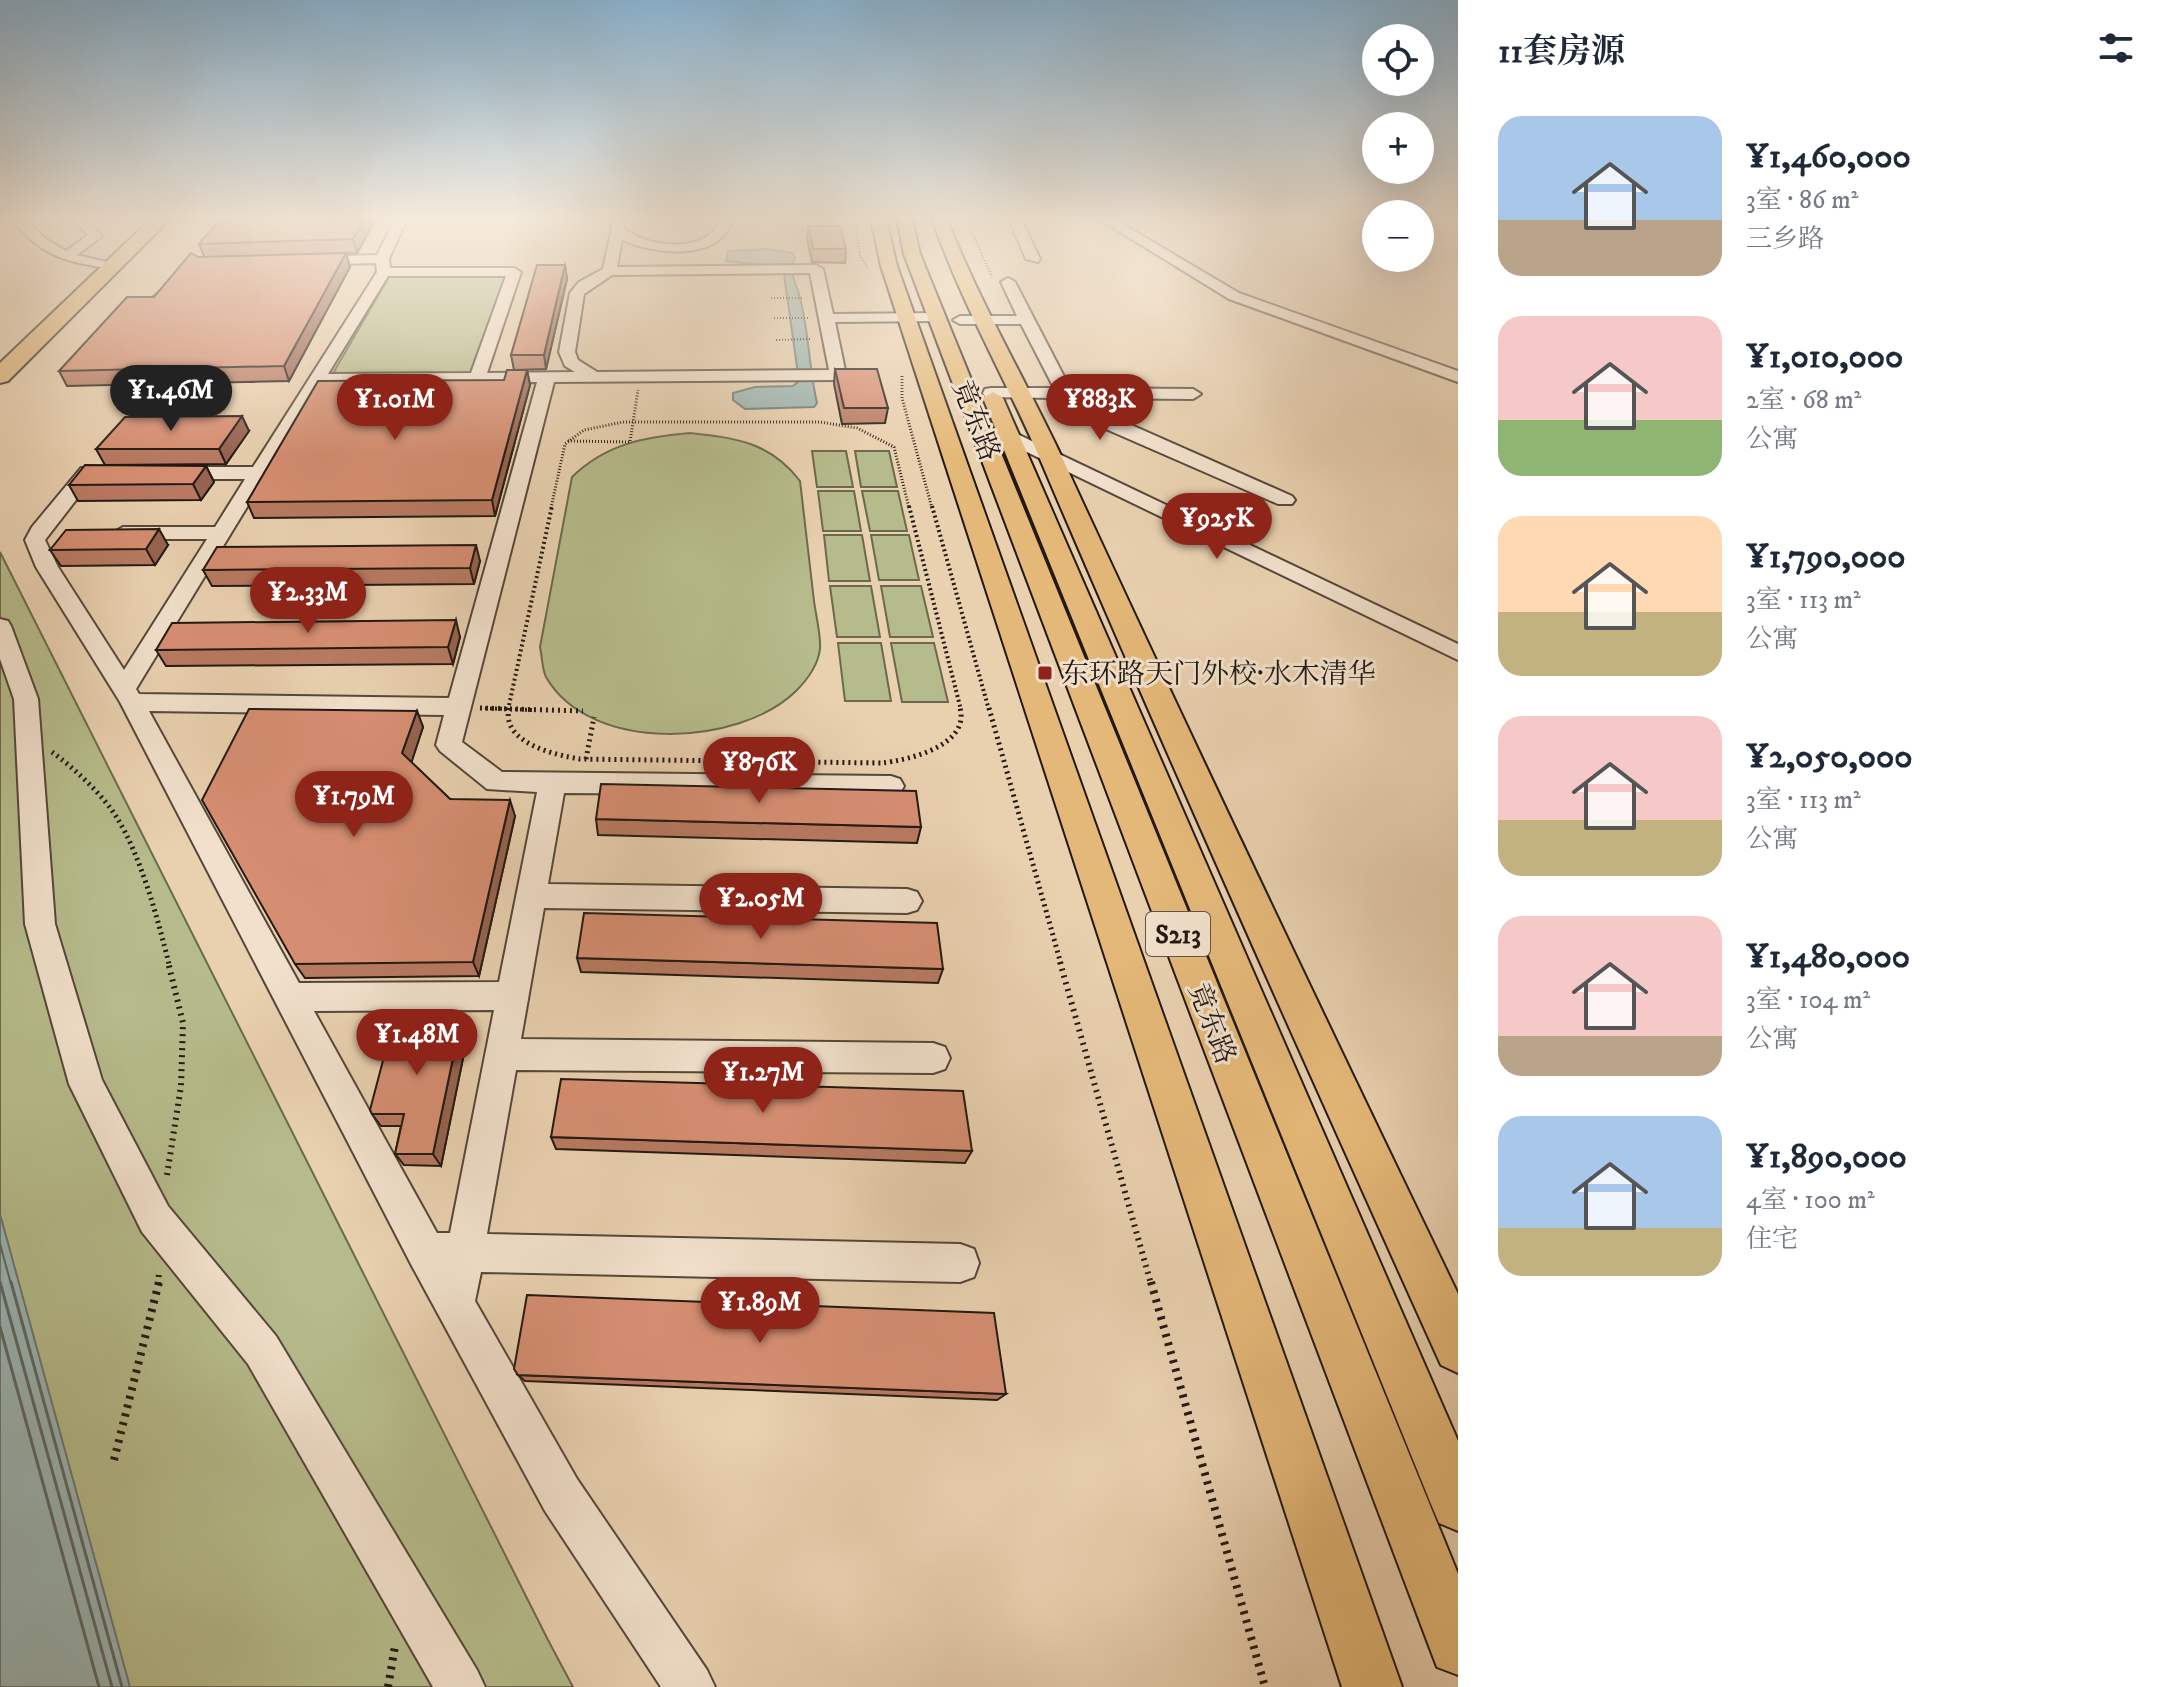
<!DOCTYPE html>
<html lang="zh">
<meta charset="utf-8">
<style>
:root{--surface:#fff;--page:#f6f6f7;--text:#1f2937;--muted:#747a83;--accent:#8f2418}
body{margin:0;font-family:"IM FELL DW Pica","Noto Serif SC",serif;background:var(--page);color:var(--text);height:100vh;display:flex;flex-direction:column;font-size:30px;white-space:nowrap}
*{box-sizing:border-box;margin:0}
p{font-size:26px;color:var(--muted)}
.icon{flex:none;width:44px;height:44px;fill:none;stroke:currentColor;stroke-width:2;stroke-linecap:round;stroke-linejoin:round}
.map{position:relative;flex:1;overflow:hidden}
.drawer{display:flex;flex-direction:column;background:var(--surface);width:720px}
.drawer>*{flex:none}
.fabs{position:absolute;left:1362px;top:24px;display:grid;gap:16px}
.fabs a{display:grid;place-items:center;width:72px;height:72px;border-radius:50%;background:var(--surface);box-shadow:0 8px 32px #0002;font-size:40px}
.price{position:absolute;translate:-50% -68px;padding:0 18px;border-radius:28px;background:var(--accent);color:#fff;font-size:26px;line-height:52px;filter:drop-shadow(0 2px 4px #0008)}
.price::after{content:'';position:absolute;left:50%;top:48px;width:24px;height:18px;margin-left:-12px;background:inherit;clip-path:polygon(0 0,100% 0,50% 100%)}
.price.current{background:#222;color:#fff}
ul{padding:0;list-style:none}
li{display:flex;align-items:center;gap:24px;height:200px;padding:0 40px}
li span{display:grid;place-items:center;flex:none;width:224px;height:160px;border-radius:24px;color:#555}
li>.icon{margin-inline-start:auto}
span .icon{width:96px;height:96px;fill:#fffc;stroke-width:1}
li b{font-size:34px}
h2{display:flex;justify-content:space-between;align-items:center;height:96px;padding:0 40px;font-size:34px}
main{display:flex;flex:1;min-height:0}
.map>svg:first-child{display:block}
.green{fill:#b6bb8b;stroke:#6c6a4e;stroke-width:2}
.water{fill:#9ab5b4;stroke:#6a7773;stroke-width:2}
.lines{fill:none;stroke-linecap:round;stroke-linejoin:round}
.shore-far1{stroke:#5e6763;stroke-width:2}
.shore{stroke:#5e6763;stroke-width:3}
.minor-casing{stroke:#544739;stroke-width:4}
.major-casing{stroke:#231912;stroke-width:4}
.highway-casing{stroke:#231912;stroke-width:4}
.path-far5{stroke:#231912;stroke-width:2;stroke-dasharray:1 2;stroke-linecap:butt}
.path-far4{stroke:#231912;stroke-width:3;stroke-dasharray:1 2;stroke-linecap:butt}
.path-far3{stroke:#231912;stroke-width:4;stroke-dasharray:2 3;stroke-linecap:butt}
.path-far2{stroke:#231912;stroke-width:5;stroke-dasharray:2 4;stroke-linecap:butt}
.path-far1{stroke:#231912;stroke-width:6;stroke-dasharray:2 5;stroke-linecap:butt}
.path{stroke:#231912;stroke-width:8;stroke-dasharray:3 6;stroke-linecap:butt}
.minor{fill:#f1e0cb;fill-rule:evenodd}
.major{fill:#e4b878;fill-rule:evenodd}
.highway{fill:#e4b878;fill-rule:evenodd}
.wall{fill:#b87a62;stroke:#231912;stroke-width:2}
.shaded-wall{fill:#966350;stroke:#231912;stroke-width:2}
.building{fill:#d68e72;stroke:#231912;stroke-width:2}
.poi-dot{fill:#8f2418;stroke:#f1e0cb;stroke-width:3}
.labels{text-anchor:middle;stroke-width:6;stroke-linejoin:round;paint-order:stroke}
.shield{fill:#f1e0cb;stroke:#61554a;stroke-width:2}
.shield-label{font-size:26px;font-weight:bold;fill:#231912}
.street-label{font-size:28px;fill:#231912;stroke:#f1e0cb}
.poi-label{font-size:28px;fill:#231912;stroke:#f1e0cb;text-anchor:start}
</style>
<main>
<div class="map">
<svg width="1458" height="1687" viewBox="0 0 1458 1687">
<rect width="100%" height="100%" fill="#e9d0af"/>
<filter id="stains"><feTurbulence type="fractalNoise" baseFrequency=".0025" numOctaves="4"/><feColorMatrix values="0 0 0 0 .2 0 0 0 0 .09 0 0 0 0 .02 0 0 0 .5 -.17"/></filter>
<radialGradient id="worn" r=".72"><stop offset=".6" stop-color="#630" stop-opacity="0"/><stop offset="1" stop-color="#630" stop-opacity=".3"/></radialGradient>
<path class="green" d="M506,276L470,374L332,375L389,277Z
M690,433C736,438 770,442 800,481C805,521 809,561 814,601C816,616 821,635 820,649C818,665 807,680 796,691C739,747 590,754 546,677C542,669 542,656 540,647L572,477C606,444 644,437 690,433Z
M812,451H846L853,487H817Z
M855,451H889L897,487H861Z
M818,491H854L861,531H823Z
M862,491H898L907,531H870Z
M824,535H862L870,581H829Z
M871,535H909L919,580H879Z
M0,552L548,1640L573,1687H0Z
M830,586H871L880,637H837Z
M881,586H921L933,637H890Z
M838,643H881L891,701H845Z
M891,643H934L948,702H902Z"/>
<path class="water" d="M768,249L792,253L795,257C787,273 797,283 800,298C809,333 809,368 817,403L814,407L745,409L733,400V393L755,387L793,386L799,381L783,267L726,261L728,251Z
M0,1214L130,1687H0Z"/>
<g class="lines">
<path class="shore-far1" d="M0,1244L11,1284"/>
<path class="shore" d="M0,1282L112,1687
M11,1282L122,1687
M0,1327L99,1687"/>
<g class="minor-casing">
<path id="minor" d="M11,219H24L47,240L66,251L88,235L73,219H86L102,236L77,255L119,265L112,269C64,261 44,258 11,219Z
M395,219H407L389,259L390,268H514L521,272L487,373L575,372L565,366L559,352L570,293L579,282L603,269L614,219H626L624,228C646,249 710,254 720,219H732C721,263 653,254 622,240L617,267L816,265L823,269L833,314L937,313L944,317L937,321L835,322L846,375L838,380L554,382L462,742L502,772L891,776L900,779L904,786L900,793L891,796L564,793L548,884L907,889L917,892L922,901L917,910L907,913L544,908L521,1039L933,1043L945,1047L950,1058L945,1069L933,1073L516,1070L487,1234L960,1244L974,1249L979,1263L974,1277L960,1282L481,1272L475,1301L577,1479L707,1670L715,1687H661L545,1511L412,1266L120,702L36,567L25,540L32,527L81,468H110L112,472L110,476L93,478L45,540L58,567L124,670L207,539H123L113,533L123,527H215L245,479H172L163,473L172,467H253L377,272L376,263L312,265L305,261L312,257L377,255ZM810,273L829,370L597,372L578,360L575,352L584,294L612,275ZM388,276H506L471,373L328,374ZM537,382L449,698L139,694L136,689L322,384ZM149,711L444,715L436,745L440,751L487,789L537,792L499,982L299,983ZM494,1010L450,1233H437L314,1011Z
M1009,219H1021L1040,259L1038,262L1026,259Z
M1099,219H1114L1239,293L1458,371V382L1229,299Z
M1008,278L1015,282L1070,388L1193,389L1201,394L1193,399L1075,398L1077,401L1292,496L1295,500L1292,504H1278L1076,416L1064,408L1059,398L985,397L983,393L985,389L991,388H1054L1021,324H960L953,320L960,316H1017L1001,282Z
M984,432L1015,433L1458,644V660L1006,442L978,441L975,437Z
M0,619L8,621L11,626L38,699L55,924L102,1080L168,1206L276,1336L477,1670L485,1687H433L248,1364L142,1232L69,1084L25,924L14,699L0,659Z"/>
</g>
<g class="major-casing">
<path id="major" d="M871,219H886L897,266L1402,1687H1342L881,266Z
M897,219H912L920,254L1458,1574V1675L1437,1667L1429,1646L904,254Z
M932,219H947C980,304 1027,382 1065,464C1193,742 1325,1018 1458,1294V1373L1441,1365C1306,1066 1172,768 1043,466C1008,383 962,305 932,219Z
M993,392L1003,398L1458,1441V1531L1439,1523L1431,1504L983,398Z"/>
</g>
<g class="highway-casing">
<path id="highway" d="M151,219H170L8,381L0,383V363Z"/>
</g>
<path class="path-far5" d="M855,219L860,256L868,268
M966,219L992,277
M771,298H802
M774,318H809
M776,340L811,339"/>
<path class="path-far4" d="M902,376V398L932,508
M568,441L630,442L638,390
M551,508L565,444L584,430L623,422H820L857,428L894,447L909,508"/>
<path class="path-far3" d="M909,506L961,710
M932,506L989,710
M480,708L533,710
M508,710L552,506"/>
<path class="path-far2" d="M480,708L583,711
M509,708C501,743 555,755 580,759L882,763C908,760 970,746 960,708
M989,708L1061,964
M52,752C73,767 104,796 117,818C141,856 158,920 169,964
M586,759L594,717"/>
<path class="path-far1" d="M1060,962L1151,1284
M167,1175L181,1086L183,1023L168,962
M158,1284L159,1273"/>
<path class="path" d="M1151,1282L1265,1687
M114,1460L159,1282
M388,1687L395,1646"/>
<use href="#minor" class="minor"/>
<use href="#major" class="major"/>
<use href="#highway" class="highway"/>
</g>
<path class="wall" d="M221,219H376L357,253L278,255L350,267L289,381L67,386L59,371L204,256L199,244Z
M808,226L846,249L845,263L812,262L807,239Z
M565,265L567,279L546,369L514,370L511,355Z
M835,369L888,408L885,423L842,424L834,384Z
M527,370L530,385L495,516L254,518L247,502Z
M249,431L226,464L105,465L96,449Z
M206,466L214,482L201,500L78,501L69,485Z
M168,545L155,565L61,566L50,550Z
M480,561L474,584L212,586L203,570Z
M460,637L453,664L166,666L156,650Z
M417,711L423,727L411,762L450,799L515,816L479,976L305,978L295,964Z
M596,819L921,827L917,843L598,835Z
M577,958L943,969L938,983L581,972Z
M462,1015L469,1029L441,1166L404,1165L395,1154L401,1126H381L372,1114Z
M551,1137L972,1151L965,1163L556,1149Z
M518,1375L1006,1394L997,1400L525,1381Z"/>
<path class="shaded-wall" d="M365,219H376L357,253L353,239Z
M346,253L350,267L289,381L284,366Z
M565,265L567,279L546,369L544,355Z
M527,370L530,385L495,516L492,500Z
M242,416L249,431L226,464L219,449Z
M206,466L214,482L201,500L193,484Z
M159,529L168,545L155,565L146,549Z
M476,545L480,561L474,584L470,568Z
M456,620L460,637L453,664L448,647Z
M417,711L423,727L409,770L402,753Z
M510,800L515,816L479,976L473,962Z
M462,1015L469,1029L441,1166L433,1154Z"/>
<path class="building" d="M221,219H365L353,239L199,244Z
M808,226H840L846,249H813Z
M191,253L198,257L346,253L284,366L59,371L127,297H154Z
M537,265H565L544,355H511Z
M835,369H877L888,408H844Z
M507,370H527L492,500L247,502L318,381L504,380Z
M242,416L219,449H96L125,417Z
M85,465L206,466L193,484L69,485Z
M159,529L146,549L50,550L66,530Z
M476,545L470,568L203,570L217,547Z
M456,620L448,647L156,650L172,623Z
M249,709L417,711L402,753L450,799L510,800L473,962L295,964L202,800Z
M601,784L916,791L921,827L596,819Z
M584,913L937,923L943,969L577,958Z
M395,1015H462L433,1154H395L404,1114H372L370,1110Z
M561,1079L963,1091L972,1151L551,1137Z
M527,1295L994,1313L1006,1394L518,1375L514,1369Z"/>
<linearGradient id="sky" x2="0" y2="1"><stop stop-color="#89b4d3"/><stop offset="0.48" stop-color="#f5eadb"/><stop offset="1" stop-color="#f5eadb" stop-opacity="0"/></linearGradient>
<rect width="1458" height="455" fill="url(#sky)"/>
<rect class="poi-dot" x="1037" y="665" width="16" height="16" rx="4"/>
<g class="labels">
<rect class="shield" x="1146" y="912" width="64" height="44" rx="6"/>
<g class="shield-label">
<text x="1178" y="943">S213</text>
</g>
<g class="street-label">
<text transform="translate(977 420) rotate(69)" y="10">竟东路</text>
<text transform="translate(1213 1023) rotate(69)" y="10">竟东路</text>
</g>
<g class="poi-label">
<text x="1061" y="683">东环路天门外校·水木清华</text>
</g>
</g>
<rect width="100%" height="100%" filter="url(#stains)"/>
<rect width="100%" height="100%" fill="url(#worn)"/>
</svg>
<div class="fabs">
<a><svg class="icon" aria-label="locate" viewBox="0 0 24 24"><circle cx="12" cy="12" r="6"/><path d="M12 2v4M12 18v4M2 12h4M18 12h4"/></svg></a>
<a>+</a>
<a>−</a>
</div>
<b class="price current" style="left:171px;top:433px">¥1.46M</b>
<b class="price" style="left:395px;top:442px">¥1.01M</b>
<b class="price" style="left:1100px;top:442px">¥883K</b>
<b class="price" style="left:1217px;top:561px">¥925K</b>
<b class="price" style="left:308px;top:635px">¥2.33M</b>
<b class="price" style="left:759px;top:805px">¥876K</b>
<b class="price" style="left:354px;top:839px">¥1.79M</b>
<b class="price" style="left:761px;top:941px">¥2.05M</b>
<b class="price" style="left:417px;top:1077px">¥1.48M</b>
<b class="price" style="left:763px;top:1115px">¥1.27M</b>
<b class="price" style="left:760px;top:1345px">¥1.89M</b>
</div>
<section class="drawer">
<h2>11套房源<svg class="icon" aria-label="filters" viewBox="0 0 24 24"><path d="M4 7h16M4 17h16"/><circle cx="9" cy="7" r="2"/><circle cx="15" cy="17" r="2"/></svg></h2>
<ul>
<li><span style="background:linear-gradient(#a9c7e8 65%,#b9a48a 0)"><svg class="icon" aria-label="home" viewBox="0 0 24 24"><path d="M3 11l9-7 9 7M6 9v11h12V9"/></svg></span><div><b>¥1,460,000</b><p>3室 · 86 m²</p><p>三乡路</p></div></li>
<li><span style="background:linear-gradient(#f6c9c9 65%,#8fb573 0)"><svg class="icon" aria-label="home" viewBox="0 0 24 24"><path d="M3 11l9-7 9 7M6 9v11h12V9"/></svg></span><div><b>¥1,010,000</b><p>2室 · 68 m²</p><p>公寓</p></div></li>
<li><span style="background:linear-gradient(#ffd9b3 60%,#c2b280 0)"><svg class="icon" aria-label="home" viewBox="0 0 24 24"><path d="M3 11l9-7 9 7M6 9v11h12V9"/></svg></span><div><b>¥1,790,000</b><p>3室 · 113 m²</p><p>公寓</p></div></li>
<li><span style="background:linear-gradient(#f6c9c9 65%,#c2b280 0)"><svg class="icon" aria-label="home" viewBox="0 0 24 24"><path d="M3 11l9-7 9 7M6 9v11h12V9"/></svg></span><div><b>¥2,050,000</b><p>3室 · 113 m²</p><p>公寓</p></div></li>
<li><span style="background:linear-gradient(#f6c9c9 75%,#b9a48a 0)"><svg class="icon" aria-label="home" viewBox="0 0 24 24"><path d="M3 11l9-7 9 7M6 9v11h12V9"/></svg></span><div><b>¥1,480,000</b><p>3室 · 104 m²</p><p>公寓</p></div></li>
<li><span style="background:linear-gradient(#a9c7e8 70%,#c2b280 0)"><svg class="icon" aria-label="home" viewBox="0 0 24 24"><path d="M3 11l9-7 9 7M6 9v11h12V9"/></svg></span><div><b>¥1,890,000</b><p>4室 · 100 m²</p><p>住宅</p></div></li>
</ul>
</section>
</main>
